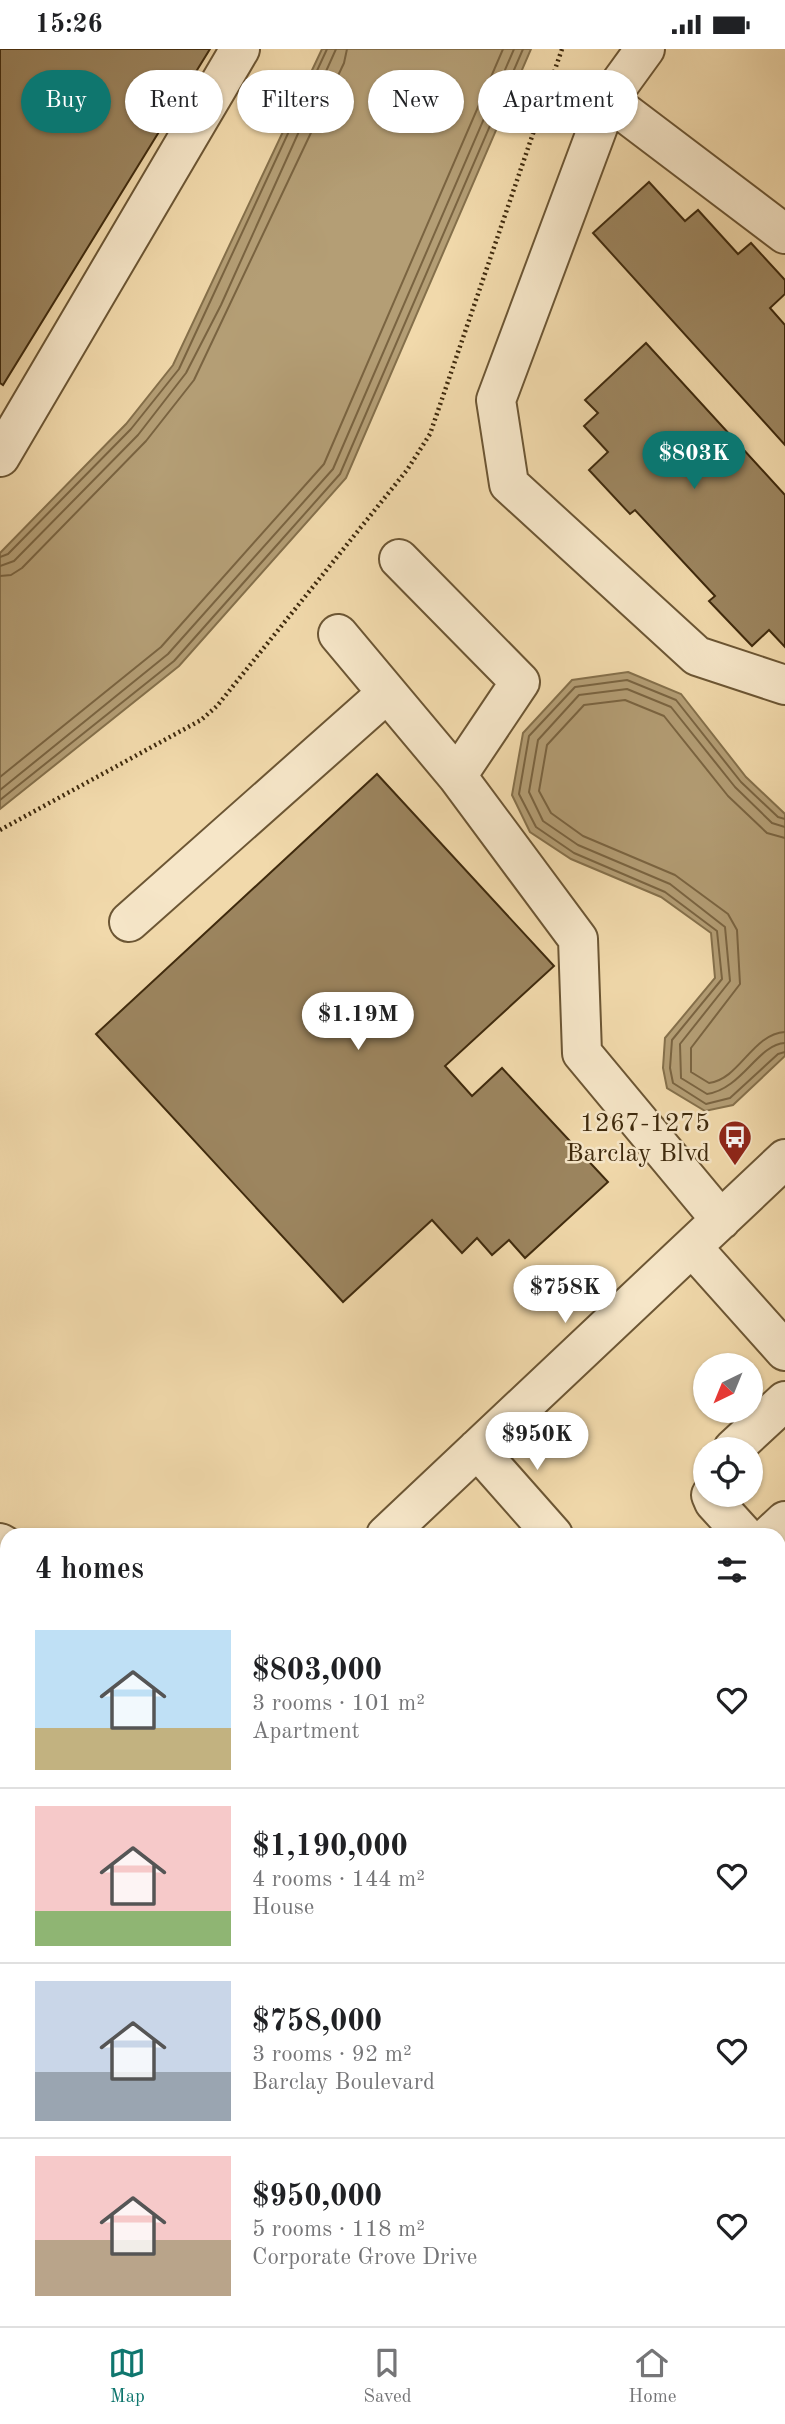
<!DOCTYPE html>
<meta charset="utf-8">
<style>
:root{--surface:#fff;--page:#f6f6f6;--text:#202124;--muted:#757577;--line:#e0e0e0;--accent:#0f766e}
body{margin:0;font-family:"Old Standard TT",serif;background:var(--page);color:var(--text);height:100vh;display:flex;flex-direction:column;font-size:26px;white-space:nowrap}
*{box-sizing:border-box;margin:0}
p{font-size:23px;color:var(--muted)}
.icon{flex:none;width:38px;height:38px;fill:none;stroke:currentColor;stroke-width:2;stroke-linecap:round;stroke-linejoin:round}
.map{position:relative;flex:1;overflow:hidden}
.side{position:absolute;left:0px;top:1479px;width:786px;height:800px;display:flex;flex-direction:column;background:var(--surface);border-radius:21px 21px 0 0;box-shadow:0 2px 5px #0004}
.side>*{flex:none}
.guide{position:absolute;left:21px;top:21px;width:744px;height:63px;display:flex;gap:14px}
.needle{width:46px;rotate:223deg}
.controls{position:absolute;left:693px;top:1304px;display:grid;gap:14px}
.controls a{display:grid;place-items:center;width:70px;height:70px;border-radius:50%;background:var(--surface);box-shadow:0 2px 5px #0004;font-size:35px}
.price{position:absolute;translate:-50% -60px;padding:0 16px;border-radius:24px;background:#fff;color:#222;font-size:23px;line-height:46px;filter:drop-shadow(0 2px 4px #0008)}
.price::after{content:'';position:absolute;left:50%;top:42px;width:21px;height:16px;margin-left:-10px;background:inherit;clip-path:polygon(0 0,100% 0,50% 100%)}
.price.on{background:var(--accent);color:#fff}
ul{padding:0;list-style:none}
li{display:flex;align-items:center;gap:21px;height:175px;padding:0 35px}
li+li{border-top:2px solid var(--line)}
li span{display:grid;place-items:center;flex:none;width:196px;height:140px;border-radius:0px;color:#555}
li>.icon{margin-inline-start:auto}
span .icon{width:84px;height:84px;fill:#fffc;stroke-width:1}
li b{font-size:30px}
h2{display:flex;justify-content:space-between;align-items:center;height:84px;padding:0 35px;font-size:30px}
.chip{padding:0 24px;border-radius:32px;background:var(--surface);box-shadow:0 2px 5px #0004;font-size:24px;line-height:63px}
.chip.on{background:var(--accent);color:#fff}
.status{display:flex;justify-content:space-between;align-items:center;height:49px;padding:0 35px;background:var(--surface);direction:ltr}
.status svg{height:19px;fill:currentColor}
.tabs{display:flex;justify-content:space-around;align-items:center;height:98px;border-top:2px solid var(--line);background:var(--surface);font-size:19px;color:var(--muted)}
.tabs a{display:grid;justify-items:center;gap:4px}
.tabs .on{color:var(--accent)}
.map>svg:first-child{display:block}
.water{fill:#b49e75;stroke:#85704b;stroke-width:2}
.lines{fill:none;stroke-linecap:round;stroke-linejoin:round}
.shore{stroke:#7a6441;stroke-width:2}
.building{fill:#9c855f;stroke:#3f2a0d;stroke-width:2}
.minor-casing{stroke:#6c5634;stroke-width:42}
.path{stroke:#3f2a0d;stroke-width:4.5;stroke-dasharray:2 3.5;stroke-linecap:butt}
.minor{stroke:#f6e6c8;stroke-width:38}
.labels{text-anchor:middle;stroke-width:5;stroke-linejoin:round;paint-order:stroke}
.poi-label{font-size:26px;fill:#3f2a0d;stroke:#f6e6c8;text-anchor:end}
</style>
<div class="status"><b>15:26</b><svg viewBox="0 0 49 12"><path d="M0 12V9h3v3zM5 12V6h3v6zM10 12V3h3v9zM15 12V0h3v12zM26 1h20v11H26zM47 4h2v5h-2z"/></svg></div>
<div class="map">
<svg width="785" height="2277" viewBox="0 0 785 2277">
<rect width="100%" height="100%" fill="#f1d9ab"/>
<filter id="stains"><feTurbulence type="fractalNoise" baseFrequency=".00286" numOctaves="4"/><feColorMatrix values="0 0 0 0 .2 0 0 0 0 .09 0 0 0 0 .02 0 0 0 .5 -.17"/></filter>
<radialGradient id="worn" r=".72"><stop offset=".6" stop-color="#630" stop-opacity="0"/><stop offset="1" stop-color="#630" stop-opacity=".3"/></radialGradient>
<path class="water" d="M322,0H531L346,429L179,617L0,760V504L126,375L173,316Z
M628,623L681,645L746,728L785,765V1007L733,1056L705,1062L667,1039L663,1019L665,989L715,929L711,884L661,848L571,810L530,783L512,746L523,684L572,631Z"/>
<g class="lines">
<path class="shore" d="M0,508L8,505L131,380L179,320L327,0
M0,517L14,512L138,386L186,324L221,256L336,0
M0,527L11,526L22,519L146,392L194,331L344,14L347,0
M0,728L161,598L324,415L503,0
M0,741L168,605L333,420L514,0
M0,751L174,612L340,425L523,0
M785,770L778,768L741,733L676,651L627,631L575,638L529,687L519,745L536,778L574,804L665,843L717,882L722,930L672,991L670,1019L673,1034L706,1055L730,1049L778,1005L785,1003
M785,778L772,774L735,738L671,658L627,640L579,646L538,691L529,743L543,772L578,796L670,835L725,878L730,932L680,995L681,1029L707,1045C742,1040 758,995 785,994
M785,789L767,784L728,747L664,667L625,651L584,656L547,696L539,742L551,764L583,787L675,826L728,865L737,881L740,935L691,999V1023L709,1034C740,1030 752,985 785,983"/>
</g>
<path class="building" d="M0,0H210L3,336L0,334Z
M649,133L685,172L698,161L738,205L751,194L785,231V245L770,259L785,276V396L593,184Z
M646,294L785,446V598L769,581L752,597L709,552L715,547L635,461L630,465L589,421L608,403L584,377L598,364L585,351Z
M377,725L554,917L445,1017L472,1047L502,1019L608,1133L525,1209L509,1191L492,1206L477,1189L462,1204L432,1171L343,1253L96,985Z
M0,1567L7,1571V1746L1,1756Z
M779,1882L785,1889V1915L779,1920Z
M364,2272H597L602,2277H369Z"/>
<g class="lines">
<g class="minor-casing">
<path id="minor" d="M645,0L608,51L496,351L509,435L697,607L785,636
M608,51L785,185
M0,408L240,0
M399,510L520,633L457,727
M338,585L457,727L578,890L582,1004L721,1171
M129,873L387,644
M692,1198L785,1302
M477,1400L553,1486
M733,1400L785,1352
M711,1446L714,1453L744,1486
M386,1486L785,1110
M770,1486L785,1472
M0,1494L7,1498
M779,1523L785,1529
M779,1572L785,1566
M779,1738L785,1745
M0,1861L7,1865
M0,1976L7,1961
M0,2037L7,2043
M257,2272L263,2277
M661,2272L666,2277"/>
</g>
<path class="path" d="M0,781L201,671L217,657L407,421L430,385L562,0"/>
<use href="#minor" class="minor"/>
</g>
<defs>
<g id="bus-pin" transform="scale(1.75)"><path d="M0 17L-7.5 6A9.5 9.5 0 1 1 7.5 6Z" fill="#8f2418" stroke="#f6e6c8"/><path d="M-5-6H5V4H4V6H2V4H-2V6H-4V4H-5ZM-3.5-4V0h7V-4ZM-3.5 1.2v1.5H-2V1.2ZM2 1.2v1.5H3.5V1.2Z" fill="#fff"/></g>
</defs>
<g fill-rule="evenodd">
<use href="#bus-pin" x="735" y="1088"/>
</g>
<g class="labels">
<g class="poi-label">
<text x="710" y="1082">1267-1275<tspan x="710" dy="30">Barclay Blvd</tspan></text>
</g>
</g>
<rect width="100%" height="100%" filter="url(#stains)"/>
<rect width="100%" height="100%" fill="url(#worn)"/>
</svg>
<div class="controls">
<a><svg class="needle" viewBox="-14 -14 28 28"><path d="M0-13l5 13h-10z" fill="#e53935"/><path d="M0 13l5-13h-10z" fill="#757577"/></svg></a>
<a><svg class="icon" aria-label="locate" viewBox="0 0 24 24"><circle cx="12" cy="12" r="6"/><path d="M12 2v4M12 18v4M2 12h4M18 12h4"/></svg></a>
</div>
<b class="price on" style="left:694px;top:442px">$803K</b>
<b class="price" style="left:358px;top:1003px">$1.19M</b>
<b class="price" style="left:565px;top:1276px">$758K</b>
<b class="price" style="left:537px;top:1423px">$950K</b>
<div class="guide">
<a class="chip on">Buy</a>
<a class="chip">Rent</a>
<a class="chip">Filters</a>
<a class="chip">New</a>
<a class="chip">Apartment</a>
</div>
<section class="side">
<h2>4 homes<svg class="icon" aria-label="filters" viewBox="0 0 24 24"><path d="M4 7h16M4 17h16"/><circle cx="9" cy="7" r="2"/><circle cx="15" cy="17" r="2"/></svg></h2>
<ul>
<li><span style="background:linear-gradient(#bfe0f5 70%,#c2b280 0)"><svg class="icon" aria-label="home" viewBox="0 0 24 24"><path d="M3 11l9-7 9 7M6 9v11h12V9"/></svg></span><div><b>$803,000</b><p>3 rooms · 101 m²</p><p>Apartment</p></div><svg class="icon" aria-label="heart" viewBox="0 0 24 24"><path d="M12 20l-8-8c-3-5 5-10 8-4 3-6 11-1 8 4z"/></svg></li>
<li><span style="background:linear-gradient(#f6c9c9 75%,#8fb573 0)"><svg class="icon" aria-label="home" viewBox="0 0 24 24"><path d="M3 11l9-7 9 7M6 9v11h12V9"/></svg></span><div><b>$1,190,000</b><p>4 rooms · 144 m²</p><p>House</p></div><svg class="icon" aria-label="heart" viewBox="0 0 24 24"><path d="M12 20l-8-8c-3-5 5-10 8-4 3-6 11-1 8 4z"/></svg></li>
<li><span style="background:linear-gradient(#c9d6e8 65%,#9aa5b1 0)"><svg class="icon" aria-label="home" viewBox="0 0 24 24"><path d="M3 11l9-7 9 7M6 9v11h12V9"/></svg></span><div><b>$758,000</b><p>3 rooms · 92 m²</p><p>Barclay Boulevard</p></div><svg class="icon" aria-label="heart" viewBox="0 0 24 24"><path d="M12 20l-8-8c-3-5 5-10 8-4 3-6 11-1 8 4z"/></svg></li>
<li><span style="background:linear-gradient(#f6c9c9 60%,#b9a48a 0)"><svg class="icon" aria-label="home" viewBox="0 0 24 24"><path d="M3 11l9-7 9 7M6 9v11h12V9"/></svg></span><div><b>$950,000</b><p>5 rooms · 118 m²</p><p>Corporate Grove Drive</p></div><svg class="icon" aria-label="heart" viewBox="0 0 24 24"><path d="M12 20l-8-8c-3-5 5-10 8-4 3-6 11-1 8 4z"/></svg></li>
</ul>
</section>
</div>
<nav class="tabs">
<a class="on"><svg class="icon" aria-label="map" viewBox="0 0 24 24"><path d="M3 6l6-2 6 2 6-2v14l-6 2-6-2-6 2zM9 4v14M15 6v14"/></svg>Map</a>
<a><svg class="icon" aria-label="saved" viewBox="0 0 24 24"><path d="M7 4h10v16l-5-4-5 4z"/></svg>Saved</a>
<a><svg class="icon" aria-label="home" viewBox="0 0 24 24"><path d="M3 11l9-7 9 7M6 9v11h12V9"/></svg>Home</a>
</nav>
